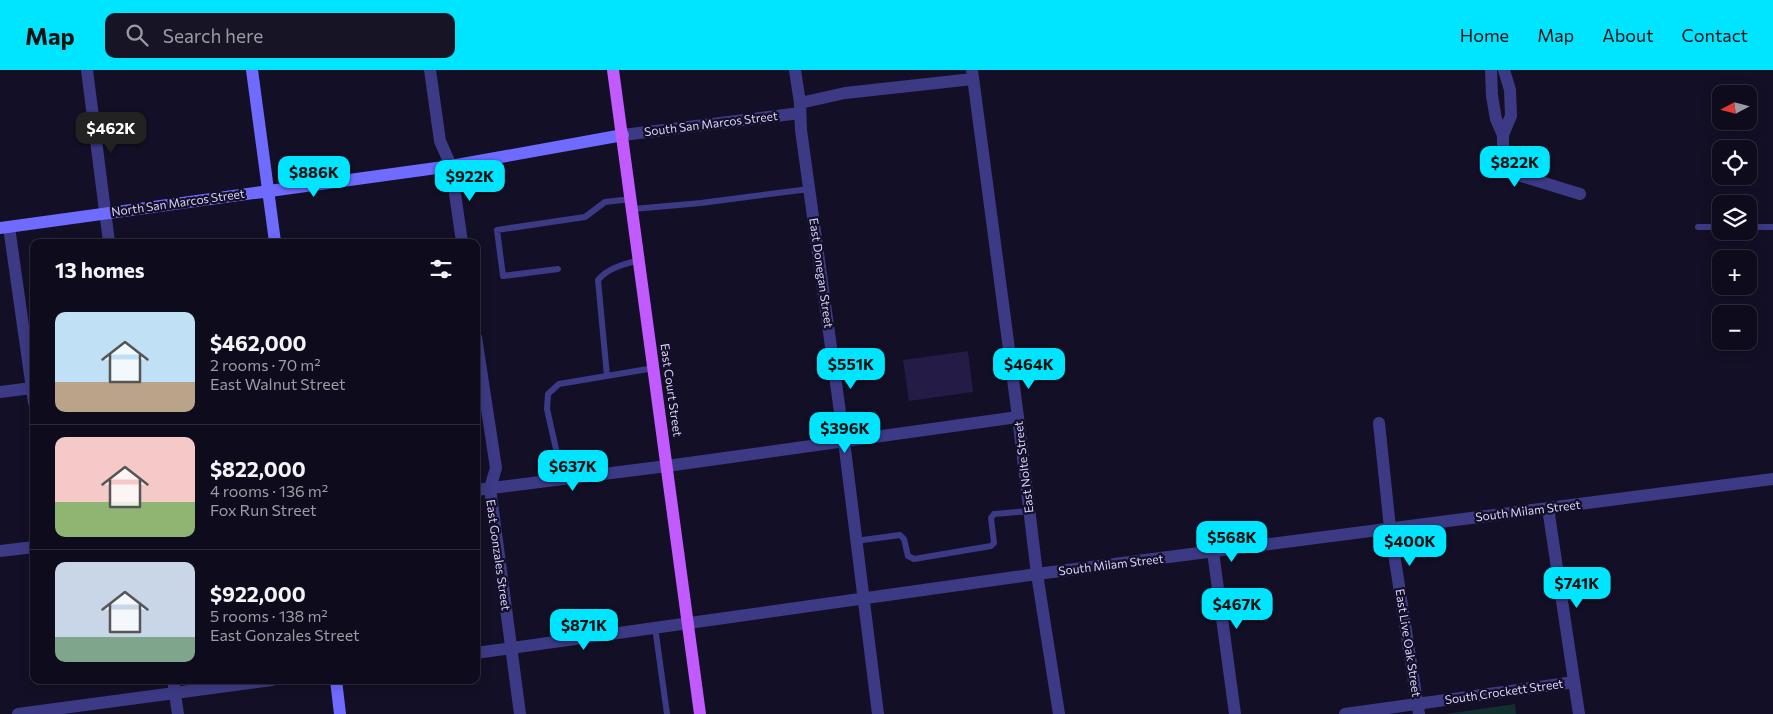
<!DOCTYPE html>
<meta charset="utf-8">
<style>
:root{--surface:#0e0b1c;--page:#171425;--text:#f1f3f6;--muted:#9b9ba3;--line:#2e2b3b;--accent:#00e5ff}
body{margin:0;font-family:Commissioner,sans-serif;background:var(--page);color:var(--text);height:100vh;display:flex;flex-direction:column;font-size:19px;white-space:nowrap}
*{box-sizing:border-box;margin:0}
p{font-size:16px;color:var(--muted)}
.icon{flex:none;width:28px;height:28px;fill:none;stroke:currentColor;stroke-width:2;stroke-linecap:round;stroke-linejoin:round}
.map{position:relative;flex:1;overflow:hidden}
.details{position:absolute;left:30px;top:169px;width:450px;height:445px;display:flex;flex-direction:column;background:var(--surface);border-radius:10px;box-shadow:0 2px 12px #0003,0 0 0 1px var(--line)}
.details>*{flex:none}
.needle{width:32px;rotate:263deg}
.buttons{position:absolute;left:1712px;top:15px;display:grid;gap:10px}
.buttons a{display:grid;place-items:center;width:45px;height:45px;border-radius:10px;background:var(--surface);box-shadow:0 2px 12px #0003,0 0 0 1px var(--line);font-size:25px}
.price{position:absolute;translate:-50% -42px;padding:0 11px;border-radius:10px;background:var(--accent);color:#111;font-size:16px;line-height:32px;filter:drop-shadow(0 1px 2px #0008)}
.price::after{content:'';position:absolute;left:50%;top:30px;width:15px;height:11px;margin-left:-8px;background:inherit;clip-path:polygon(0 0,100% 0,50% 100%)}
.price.selected{background:#222;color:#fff}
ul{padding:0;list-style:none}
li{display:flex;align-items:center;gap:15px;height:125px;padding:0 25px}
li+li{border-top:1px solid var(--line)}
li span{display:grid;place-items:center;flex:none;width:140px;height:100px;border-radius:10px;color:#555}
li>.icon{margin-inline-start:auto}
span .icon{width:60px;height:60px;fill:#fffc;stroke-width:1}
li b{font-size:21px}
h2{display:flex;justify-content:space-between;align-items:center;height:60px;padding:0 25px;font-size:21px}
header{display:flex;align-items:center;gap:30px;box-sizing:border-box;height:70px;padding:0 25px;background:var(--accent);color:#111}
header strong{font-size:24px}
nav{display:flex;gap:28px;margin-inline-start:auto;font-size:18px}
.search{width:350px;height:45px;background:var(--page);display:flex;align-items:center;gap:12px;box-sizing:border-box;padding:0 18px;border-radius:10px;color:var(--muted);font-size:19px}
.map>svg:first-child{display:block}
.green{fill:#12302f}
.building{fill:#241b47}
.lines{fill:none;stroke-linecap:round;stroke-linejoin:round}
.lane{stroke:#3d3a85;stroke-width:6}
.street{stroke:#3d3a85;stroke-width:12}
.secondary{stroke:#6f6bff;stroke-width:12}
.primary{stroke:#c25bff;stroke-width:12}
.labels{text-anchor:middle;stroke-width:4.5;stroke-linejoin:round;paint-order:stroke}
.street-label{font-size:12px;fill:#d9d4ff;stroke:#130f26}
</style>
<header>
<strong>Map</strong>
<div class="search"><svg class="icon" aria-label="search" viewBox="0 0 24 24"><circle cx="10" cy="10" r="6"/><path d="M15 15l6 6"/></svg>Search here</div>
<nav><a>Home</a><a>Map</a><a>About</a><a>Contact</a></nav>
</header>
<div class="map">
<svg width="1773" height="644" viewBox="0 0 1773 644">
<rect width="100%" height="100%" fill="#130f26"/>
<path class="green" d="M1515,634L1516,644H1446Z"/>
<path class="building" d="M968,281L973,322L909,331L903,290Z"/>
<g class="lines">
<path class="lane" d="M633,139L701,133L809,119
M1698,157H1721
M1749,157H1773
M558,199L503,206L497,160L585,147L605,132L631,129
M607,306L598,210C608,198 624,194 639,190
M560,410L556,379L547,339L548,324L559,314L654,298
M855,471L900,465L904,469L908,486L914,489L991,476L994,473L991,448L994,444L1029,441
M655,557L667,644"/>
<path class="street" d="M87,0L109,172
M430,0L440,71L451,96L462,172
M795,0L800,33L801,60L844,371L878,644
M972,0L1018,347L1037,504L1059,644
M1491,0L1492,26L1496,49L1503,65V82L1507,95L1518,105L1580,124
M800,33L845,23L973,9
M623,65L800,43
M1503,65L1511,46L1510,20L1504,0
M9,157L34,333
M476,267L496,398L490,418L520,644
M0,322L32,318
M1379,353L1390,458L1419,644
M476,420L667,396L1018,347
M1548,438L1579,644
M0,481L34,477
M1213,482L1235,644
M476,583L1037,504L1773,409
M173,610L178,644
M18,644L272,610
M1345,644L1574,612"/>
<path class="secondary" d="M252,0L275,172
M0,158L451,96L623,65
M336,610L340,644"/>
<path class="primary" d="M613,0L700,644"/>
</g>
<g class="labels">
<g class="street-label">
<text transform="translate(711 54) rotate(-7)" y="4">South San Marcos Street</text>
<text transform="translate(178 133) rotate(-8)" y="4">North San Marcos Street</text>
<text transform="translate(821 203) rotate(82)" y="4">East Donegan Street</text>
<text transform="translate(671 320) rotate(82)" y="4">East Court Street</text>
<text transform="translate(1024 397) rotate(-97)" y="4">East Nolte Street</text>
<text transform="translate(1528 441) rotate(-7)" y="4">South Milam Street</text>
<text transform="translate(498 485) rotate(82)" y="4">East Gonzales Street</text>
<text transform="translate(1111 495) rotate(-7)" y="4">South Milam Street</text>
<text transform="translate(1408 573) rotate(81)" y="4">East Live Oak Street</text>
<text transform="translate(1504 622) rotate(-8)" y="4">South Crockett Street</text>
</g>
</g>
</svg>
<div class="buttons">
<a><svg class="needle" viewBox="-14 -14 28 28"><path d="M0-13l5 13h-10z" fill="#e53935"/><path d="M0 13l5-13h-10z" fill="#9b9ba3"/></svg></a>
<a><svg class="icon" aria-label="locate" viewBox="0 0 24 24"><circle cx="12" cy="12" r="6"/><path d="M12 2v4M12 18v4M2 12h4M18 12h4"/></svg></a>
<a><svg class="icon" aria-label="layers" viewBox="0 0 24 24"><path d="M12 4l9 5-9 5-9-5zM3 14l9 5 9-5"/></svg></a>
<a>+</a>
<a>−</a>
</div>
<b class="price selected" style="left:111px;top:84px">$462K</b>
<b class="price" style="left:1515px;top:118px">$822K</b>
<b class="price" style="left:314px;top:128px">$886K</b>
<b class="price" style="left:470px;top:132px">$922K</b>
<b class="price" style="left:851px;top:320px">$551K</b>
<b class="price" style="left:1029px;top:320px">$464K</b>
<b class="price" style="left:845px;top:384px">$396K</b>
<b class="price" style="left:573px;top:422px">$637K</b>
<b class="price" style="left:1232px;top:493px">$568K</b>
<b class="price" style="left:1410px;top:497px">$400K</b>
<b class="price" style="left:1577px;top:539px">$741K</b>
<b class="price" style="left:1237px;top:560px">$467K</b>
<b class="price" style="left:584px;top:581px">$871K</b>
<section class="details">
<h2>13 homes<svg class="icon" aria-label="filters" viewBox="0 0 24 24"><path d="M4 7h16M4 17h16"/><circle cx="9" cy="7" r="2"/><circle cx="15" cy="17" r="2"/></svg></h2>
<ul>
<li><span style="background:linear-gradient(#bfe0f5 70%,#b9a48a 0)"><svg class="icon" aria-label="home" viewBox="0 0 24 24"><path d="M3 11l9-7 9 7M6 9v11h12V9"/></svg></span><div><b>$462,000</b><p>2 rooms · 70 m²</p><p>East Walnut Street</p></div></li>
<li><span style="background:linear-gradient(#f6c9c9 65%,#8fb573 0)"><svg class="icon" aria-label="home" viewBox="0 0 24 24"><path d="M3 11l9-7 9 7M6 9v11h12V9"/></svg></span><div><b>$822,000</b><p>4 rooms · 136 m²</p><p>Fox Run Street</p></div></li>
<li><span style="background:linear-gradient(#c9d6e8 75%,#7fa58c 0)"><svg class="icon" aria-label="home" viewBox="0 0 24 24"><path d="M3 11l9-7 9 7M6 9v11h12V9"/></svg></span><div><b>$922,000</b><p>5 rooms · 138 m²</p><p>East Gonzales Street</p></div></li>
</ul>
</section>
</div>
